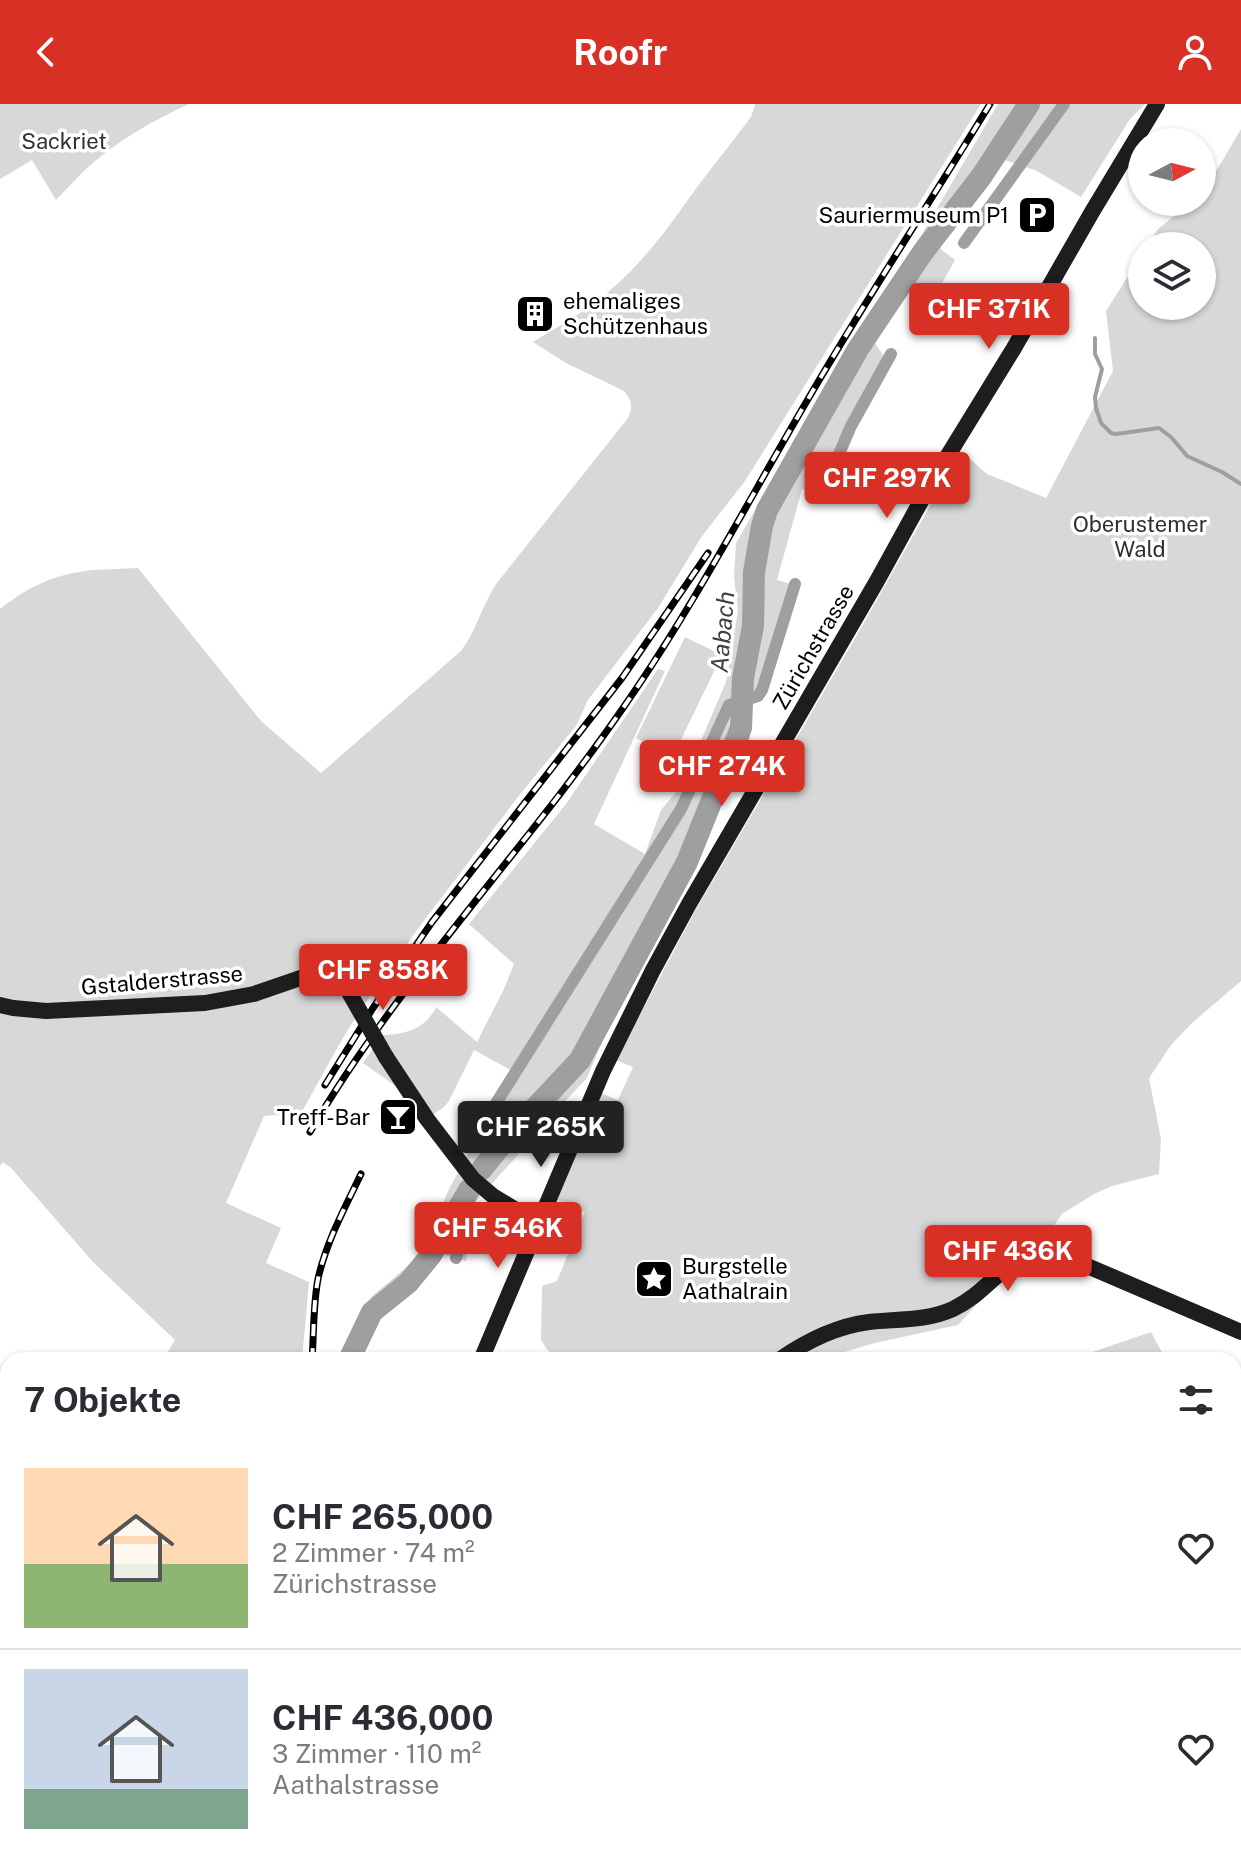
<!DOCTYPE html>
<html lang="de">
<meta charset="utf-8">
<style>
:root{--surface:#fff;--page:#f2f2f3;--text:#2b2b33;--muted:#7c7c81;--line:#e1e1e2;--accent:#d93025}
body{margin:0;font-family:"Public Sans",sans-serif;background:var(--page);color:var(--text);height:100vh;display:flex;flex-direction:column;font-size:30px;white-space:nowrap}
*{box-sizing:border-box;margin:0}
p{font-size:26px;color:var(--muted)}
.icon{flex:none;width:44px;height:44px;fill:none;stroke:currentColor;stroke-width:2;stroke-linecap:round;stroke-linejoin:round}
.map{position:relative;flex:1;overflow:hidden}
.side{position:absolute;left:0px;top:1248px;width:1242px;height:512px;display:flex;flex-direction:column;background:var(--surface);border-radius:24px 24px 0 0;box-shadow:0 2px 6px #0004}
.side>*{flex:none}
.needle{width:52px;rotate:83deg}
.controls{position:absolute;left:1128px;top:24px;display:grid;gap:16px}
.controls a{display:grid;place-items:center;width:88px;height:88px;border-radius:50%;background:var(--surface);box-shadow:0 2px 6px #0004;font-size:40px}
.price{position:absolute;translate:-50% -68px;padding:0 18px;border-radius:8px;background:var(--accent);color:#fff;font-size:26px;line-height:52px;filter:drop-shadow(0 2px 4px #0008)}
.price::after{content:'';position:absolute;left:50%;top:48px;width:24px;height:18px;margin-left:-12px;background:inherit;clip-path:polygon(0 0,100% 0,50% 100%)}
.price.on{background:#222;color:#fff}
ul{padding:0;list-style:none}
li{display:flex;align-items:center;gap:24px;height:200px;padding:0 24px}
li+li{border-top:2px solid var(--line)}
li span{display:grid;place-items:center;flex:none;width:224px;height:160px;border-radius:0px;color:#555}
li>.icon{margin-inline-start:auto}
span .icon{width:96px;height:96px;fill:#fffc;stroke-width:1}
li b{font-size:34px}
h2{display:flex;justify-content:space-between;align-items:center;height:96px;padding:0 24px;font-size:34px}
header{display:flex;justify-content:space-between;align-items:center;height:104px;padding:0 24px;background:var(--accent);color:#fff;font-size:36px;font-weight:700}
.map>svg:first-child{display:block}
.green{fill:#d8d8d8}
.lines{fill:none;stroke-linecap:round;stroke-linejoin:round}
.stream{stroke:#9f9f9f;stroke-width:4}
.canal{stroke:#9f9f9f;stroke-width:12}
.river{stroke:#9f9f9f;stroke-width:22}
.secondary{stroke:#1e1e1e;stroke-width:16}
.rail-casing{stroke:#000;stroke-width:7}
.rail{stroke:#fff;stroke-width:4;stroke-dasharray:12;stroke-linecap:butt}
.secondary-bridge{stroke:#1e1e1e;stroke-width:16}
.labels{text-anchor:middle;stroke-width:7;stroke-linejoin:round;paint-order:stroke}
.park-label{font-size:22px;fill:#2f2f2f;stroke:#fff}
.poi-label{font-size:22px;fill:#000;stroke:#fff;text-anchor:end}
.street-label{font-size:22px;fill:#000;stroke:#fff}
.water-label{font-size:24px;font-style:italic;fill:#404040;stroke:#fff}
</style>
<header><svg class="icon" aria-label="back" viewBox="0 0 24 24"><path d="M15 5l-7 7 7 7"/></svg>Roofr<svg class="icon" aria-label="person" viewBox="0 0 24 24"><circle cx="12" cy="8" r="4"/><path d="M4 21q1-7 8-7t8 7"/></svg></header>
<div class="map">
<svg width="1241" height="1760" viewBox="0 0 1241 1760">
<rect width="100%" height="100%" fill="#fff"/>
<path class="green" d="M0,0H189C152,17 117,37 87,64C76,74 67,85 56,96L32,56L0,75Z
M755,0H981L745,377L702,432L658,504L588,596L576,622L521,689L426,814L384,871L344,932L295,1020L277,1011L264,1012L226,1099L281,1124L266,1159L309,1178L302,1256H163L175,1236L93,1158L11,1064L3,1058L0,1062V505C29,482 55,470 93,466C108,465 123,465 138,464L261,617L321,669L461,547C476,527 482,502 496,480L628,314C633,303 632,296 624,287L566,259L533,238C561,221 591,204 615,182C648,153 672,118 698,82C715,59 734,36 751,13Z
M998,0H1145L1130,15L1081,93L1037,67L1005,56L943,134L873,236L889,260L849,330L824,392L802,385L777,476L797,482L765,585L760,593L750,597L752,618L749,639L696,759L607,926L587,974L523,1042L517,1052L476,1097L466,1157L442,1150L428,1169L378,1214L359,1256H341L371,1193L422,1150L449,1085L488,1012L516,969L474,946L449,997L444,1003L427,1015L411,993L363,959L382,931C404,931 426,925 436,903L477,938L504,885L514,860L469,820L566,700L658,565L665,567L594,720L645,750L661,706L682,681L726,578L738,507L734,473L736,439L847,247L922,130Z
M1241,25V877L1192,919L1171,941L1149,974L1161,1035L1159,1070L1112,1082L1094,1090L1062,1110L1035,1149L978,1199L958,1221L875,1239L817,1256H602L601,1252L557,1250L548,1247L541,1236L542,1182L557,1177L585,1108L551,1093L595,987L618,996L633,963L616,956L695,807L854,536L939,386L963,349L987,370L1046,394L1113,267L1106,207L1142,150V202H1202V142H1147L1158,125L1192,98H1202V91Z
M938,143L955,156L932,197L910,187Z
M685,533L722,551L673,652L636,634Z
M1151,1228L1166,1256H1069Z
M1234,1277L1241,1295V1502L1234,1505Z
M8,1413V1621L0,1634V1417Z
M1241,1693V1760H1127L1140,1752H1234V1697Z
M131,1752H1038L1043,1760H105Z"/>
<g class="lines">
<path class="stream" d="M1095,234V250L1102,265L1095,293L1096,304L1101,319L1111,329L1116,330L1159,324L1171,333L1187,352L1222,368L1241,380"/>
<path class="canal" d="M964,139L1064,0
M821,392L851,322L891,250
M487,1058L483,1027L488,1012L681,705L729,601L758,592L762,586L795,480
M456,1154L462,1131L464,1093
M176,1760L203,1752"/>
<path class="river" d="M482,1065L506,1035L580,956L687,758L741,624L743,574L753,522L754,468L762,422L767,406L858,245L923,148L981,73L1029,0
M349,1256L372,1208L408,1179L431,1151L469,1086
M0,1742L8,1734"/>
<path class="secondary" d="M0,901L13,904L46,907L205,899L254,890L309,871C324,870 335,873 346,883
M386,953L427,1015L473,1075L493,1092L539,1120
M481,1256L603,967L653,866L689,800L877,477L931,379L1014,244L1092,108L1157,0
M779,1256C805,1238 837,1222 869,1218C897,1215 927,1217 953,1205C997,1184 1007,1140 1064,1152L1241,1228
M1234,1697L1241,1693
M93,1760L101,1752
M370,1760L371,1752
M1127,1760L1140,1752"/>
<g class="rail-casing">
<path id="rail" d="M325,981L373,904L432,818L622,574L708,449
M310,1028C399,876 523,749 623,604C693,504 749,395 811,290C868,192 931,97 990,0
M312,1256C314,1229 313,1201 318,1175C326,1138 345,1104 361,1070
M0,1648L8,1636
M0,1718L8,1710"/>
</g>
<use href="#rail" class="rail"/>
<path class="secondary-bridge" d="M346,883L386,953"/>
</g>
<defs>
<g id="parking-square" transform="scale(2)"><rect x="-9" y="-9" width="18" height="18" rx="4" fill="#000" stroke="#fff"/><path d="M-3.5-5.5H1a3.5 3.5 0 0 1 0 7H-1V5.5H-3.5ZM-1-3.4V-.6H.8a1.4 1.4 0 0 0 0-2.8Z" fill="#fff"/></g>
<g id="building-square" transform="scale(2)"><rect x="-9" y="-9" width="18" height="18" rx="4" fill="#000" stroke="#fff"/><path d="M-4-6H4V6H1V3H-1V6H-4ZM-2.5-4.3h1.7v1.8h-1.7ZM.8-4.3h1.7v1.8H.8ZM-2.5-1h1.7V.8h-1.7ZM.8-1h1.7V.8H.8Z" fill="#fff"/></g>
<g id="bar-square" transform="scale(2)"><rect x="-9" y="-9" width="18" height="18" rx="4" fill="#000" stroke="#fff"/><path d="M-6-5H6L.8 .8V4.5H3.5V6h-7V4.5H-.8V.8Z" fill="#fff"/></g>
<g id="sight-square" transform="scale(2)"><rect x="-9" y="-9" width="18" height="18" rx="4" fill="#000" stroke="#fff"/><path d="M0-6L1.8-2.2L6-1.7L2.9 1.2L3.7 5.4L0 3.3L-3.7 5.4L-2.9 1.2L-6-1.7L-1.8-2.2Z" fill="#fff"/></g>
</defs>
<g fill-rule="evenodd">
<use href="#parking-square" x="1037" y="111"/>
<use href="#building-square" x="535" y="210"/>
<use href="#bar-square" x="398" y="1013"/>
<use href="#sight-square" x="654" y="1175"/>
</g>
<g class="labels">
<g class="park-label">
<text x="64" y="45">Sackriet</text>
<text x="1140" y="428">Oberustemer<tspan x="1140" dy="25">Wald</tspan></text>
</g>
<g class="poi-label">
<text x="1009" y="119">Sauriermuseum P1</text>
<text x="563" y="205" text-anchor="start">ehemaliges<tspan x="563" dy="25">Schützenhaus</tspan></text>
<text x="370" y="1021">Treff-Bar</text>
<text x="682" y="1170" text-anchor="start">Burgstelle<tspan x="682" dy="25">Aathalrain</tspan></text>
</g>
<g class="street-label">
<text transform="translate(813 543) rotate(-60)" y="8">Zürichstrasse</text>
<text transform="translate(162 876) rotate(-5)" y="8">Gstalderstrasse</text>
</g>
<g class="water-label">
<text transform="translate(723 528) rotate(-85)" y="8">Aabach</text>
</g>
</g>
</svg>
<div class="controls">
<a><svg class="needle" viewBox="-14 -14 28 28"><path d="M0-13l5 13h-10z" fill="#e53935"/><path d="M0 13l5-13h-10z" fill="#7c7c81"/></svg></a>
<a><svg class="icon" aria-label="layers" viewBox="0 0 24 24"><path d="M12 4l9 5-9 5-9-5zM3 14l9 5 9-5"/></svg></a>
</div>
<b class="price" style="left:989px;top:247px">CHF 371K</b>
<b class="price" style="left:887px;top:416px">CHF 297K</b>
<b class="price" style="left:722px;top:704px">CHF 274K</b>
<b class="price" style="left:383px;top:908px">CHF 858K</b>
<b class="price on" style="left:541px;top:1065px">CHF 265K</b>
<b class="price" style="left:498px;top:1166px">CHF 546K</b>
<b class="price" style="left:1008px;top:1189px">CHF 436K</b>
<section class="side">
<h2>7 Objekte<svg class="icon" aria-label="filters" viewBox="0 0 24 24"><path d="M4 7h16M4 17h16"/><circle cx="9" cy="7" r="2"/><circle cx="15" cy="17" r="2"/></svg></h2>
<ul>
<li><span style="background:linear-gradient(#ffd9b3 60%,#8fb573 0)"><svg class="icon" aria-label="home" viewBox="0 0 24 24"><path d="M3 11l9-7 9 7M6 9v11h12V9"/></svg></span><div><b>CHF 265,000</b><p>2 Zimmer · 74 m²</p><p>Zürichstrasse</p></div><svg class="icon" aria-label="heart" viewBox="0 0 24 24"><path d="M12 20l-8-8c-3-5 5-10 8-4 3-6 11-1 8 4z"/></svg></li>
<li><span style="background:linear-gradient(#c9d6e8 75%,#7fa58c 0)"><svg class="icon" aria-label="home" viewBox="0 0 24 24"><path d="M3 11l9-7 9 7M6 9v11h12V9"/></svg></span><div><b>CHF 436,000</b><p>3 Zimmer · 110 m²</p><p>Aathalstrasse</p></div><svg class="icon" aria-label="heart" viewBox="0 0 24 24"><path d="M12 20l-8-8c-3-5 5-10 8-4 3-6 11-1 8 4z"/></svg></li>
</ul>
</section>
</div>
